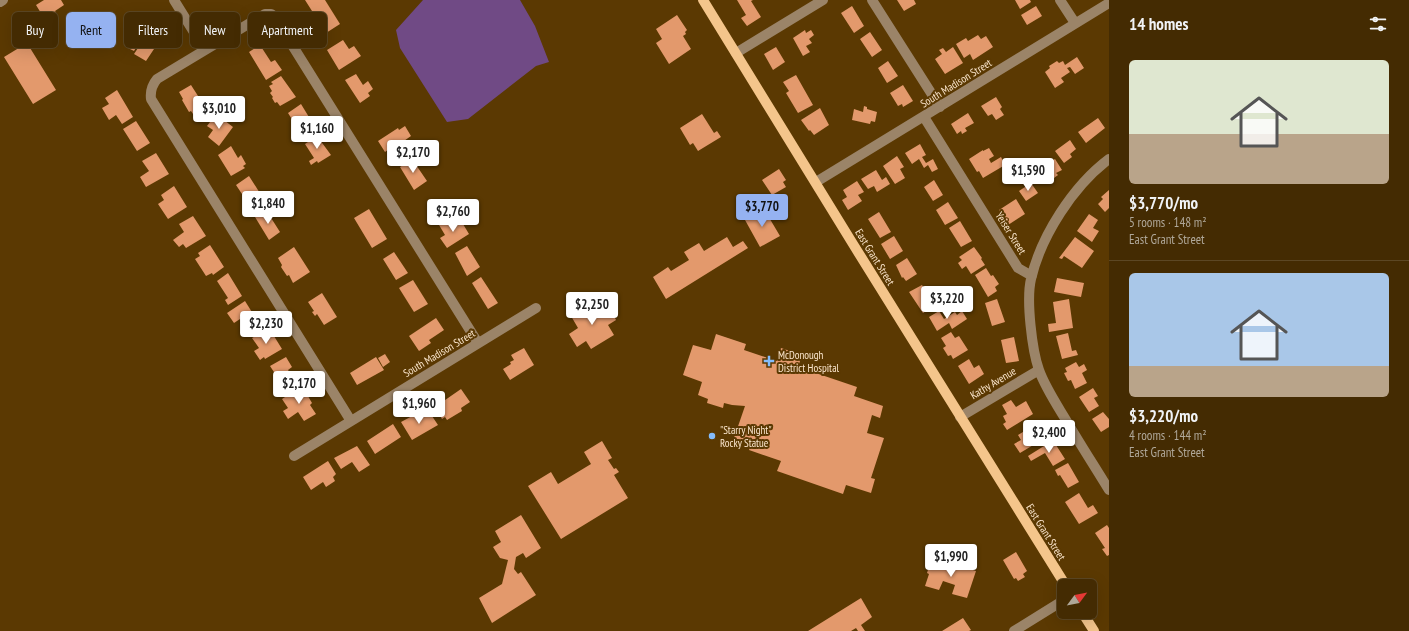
<!DOCTYPE html>
<meta charset="utf-8">
<style>
:root{--surface:#442b02;--page:#4e3711;--text:#f1f3f6;--muted:#afa799;--line:#5c4724;--accent:#95b2f1}
body{margin:0;font-family:"PT Sans Narrow",sans-serif;background:var(--page);color:var(--text);height:100vh;display:flex;flex-direction:column;font-size:15px;white-space:nowrap}
*{box-sizing:border-box;margin:0}
p{font-size:13px;color:var(--muted)}
.icon{flex:none;width:22px;height:22px;fill:none;stroke:currentColor;stroke-width:2;stroke-linecap:round;stroke-linejoin:round}
.map{position:relative;flex:1;overflow:hidden}
.sheet{display:flex;flex-direction:column;background:var(--surface);width:300px}
.sheet>*{flex:none}
.banner{position:absolute;left:12px;top:12px;width:380px;height:36px;display:flex;gap:8px}
.needle{width:26px;rotate:58deg}
.buttons{position:absolute;left:1057px;top:579px;display:grid;gap:8px}
.buttons a{display:grid;place-items:center;width:40px;height:40px;border-radius:6px;background:var(--surface);box-shadow:0 4px 16px #0002,0 0 0 1px var(--line);font-size:20px}
.price{position:absolute;translate:-50% -34px;padding:0 9px;border-radius:4px;background:#fff;color:#222;font-size:13px;line-height:26px;filter:drop-shadow(0 1px 2px #0008)}
.price::after{content:'';position:absolute;left:50%;top:24px;width:12px;height:9px;margin-left:-6px;background:inherit;clip-path:polygon(0 0,100% 0,50% 100%)}
.price.current{background:var(--accent);color:#111}
ul{padding:0;list-style:none}
li{display:grid;align-content:center;gap:8px;height:212px;padding:0 20px}
li+li{border-top:1px solid var(--line)}
li span{display:grid;place-items:center;height:124px;border-radius:6px;color:#555}
li>.icon{margin-inline-start:auto}
span .icon{width:72px;height:72px;fill:#fffc;stroke-width:1}
li b{font-size:17px}
h2{display:flex;justify-content:space-between;align-items:center;height:48px;padding:0 20px;font-size:17px}
.chip{padding:0 14px;border-radius:6px;background:var(--surface);box-shadow:0 4px 16px #0002,0 0 0 1px var(--line);font-size:14px;line-height:36px}
.chip.current{background:var(--accent);color:#111}
main{display:flex;flex:1;min-height:0}
.map>svg:first-child{display:block}
.green{fill:#704a85}
.building{fill:#e3996c}
.lines{fill:none;stroke-linecap:round;stroke-linejoin:round}
.minor{stroke:#9b8468;stroke-width:10}
.major{stroke:#f4c58b;stroke-width:10}
.poi-dot{fill:#84bcfb;stroke:#5b3902;stroke-width:1.5}
.labels{text-anchor:middle;stroke-width:4;stroke-linejoin:round;paint-order:stroke}
.street-label{font-size:11px;fill:#fbe6cd;stroke:#5b3902}
.poi-label{font-size:11px;fill:#fbe6cd;stroke:#5b3902;text-anchor:start}
</style>
<main>
<div class="map">
<svg width="1109" height="631" viewBox="0 0 1109 631">
<rect width="100%" height="100%" fill="#5b3902"/>
<path class="green" d="M423,0H520L535,26L549,62L536,66L468,119L447,122L400,48L396,30Z"/>
<path class="building" d="M44,0H61L64,5L55,11L57,15L51,19L49,15L44,18L36,5Z
M305,0H325L340,24L326,33Z
M737,0H753L751,1L761,17L747,26L741,18L746,15Z
M897,0H914L916,4L904,11Z
M1015,0H1030L1031,2L1020,9Z
M852,6L864,26L854,33L841,13Z
M1036,6L1042,16L1027,25L1021,15Z
M130,11L142,19L140,22L150,28L152,26L166,35L160,45L158,43L146,61L134,54L140,45L138,44L134,51L128,48L141,27L138,25L134,31L123,23Z
M677,15L687,30L685,32L686,34L683,36L691,49L669,64L656,43L662,39L656,29Z
M805,30L806,33L811,30L814,35L809,39L812,43L806,46L810,52L803,56L793,38Z
M870,32L882,50L872,57L860,39Z
M978,35L981,39L986,36L993,47L973,60L970,54L964,58L956,44L966,38L968,41Z
M343,40L349,49L354,46L361,56L339,70L327,50Z
M27,43L56,90L33,104L4,57Z
M260,45L271,62L275,60L282,70L266,80L249,52Z
M776,47L785,62L773,70L764,54Z
M953,47L963,63L945,74L935,59L942,54L939,50L943,48L946,52Z
M1077,57L1084,68L1075,74L1070,67L1067,68L1070,72L1061,78L1064,82L1055,88L1045,72L1050,68L1049,66L1057,61L1059,63L1063,61L1065,65Z
M888,61L898,76L887,83L878,68Z
M356,74L363,85L368,81L373,89L368,93L370,96L360,103L345,80Z
M796,75L813,105L798,113L786,93L789,91L783,82Z
M281,76L296,97L280,106L277,102L275,103L272,98L273,97L270,93L272,91L269,86L273,84L271,82Z
M191,85L207,110L195,117L191,111L189,112L182,100L183,99L179,92Z
M903,85L913,101L903,107L902,104L898,106L890,93Z
M117,90L133,117L122,124L116,115L109,120L102,108L109,104L105,98Z
M996,97L1002,107L1000,109L1004,115L996,120L992,114L988,116L981,106Z
M301,104L315,127L302,135L288,113Z
M864,106L867,107V109L877,112L875,122L871,121L870,124L852,120L854,109L863,112Z
M820,108L829,125L814,135L810,130L809,131L801,120Z
M968,113L974,123L965,128L967,131L962,134L961,131L957,134L951,124Z
M216,114L233,127L219,146L208,137L213,130L207,126Z
M702,114L714,133L717,131L721,137L698,151L693,143L690,145L680,128Z
M1098,118L1105,128L1086,143L1078,132Z
M136,121L150,143L137,151L123,129Z
M405,126L411,136L401,143L406,150L394,158L389,149L385,152L378,141L398,128L399,130Z
M317,136L331,155L318,163L317,161L311,165L309,161L314,158L305,144Z
M1070,140L1076,149L1070,154L1072,157L1064,163L1055,151Z
M920,144L926,155L922,157L926,163L933,159L938,169L932,172L928,165L924,168L919,159L912,164L905,153Z
M231,146L238,158L241,155L246,164L243,166L245,168L231,176L218,155Z
M989,148L994,156L989,159L991,163L1001,157L1005,165L983,178L979,171L977,172L969,159L983,150V151Z
M156,153L169,174L146,187L140,177L149,171L142,161Z
M897,156L904,167L900,169L905,178L895,184L883,166Z
M412,159L427,181L414,190L400,167Z
M1055,159L1062,170L1056,173L1058,175L1054,178L1053,176L1045,180L1043,176L1038,179L1032,168L1043,161L1045,165Z
M779,169L786,180L783,182L786,187L772,195L762,180Z
M876,170L882,180L886,177L890,184L877,192L874,186L868,189L861,179Z
M249,176L263,198L250,206L236,185Z
M934,180L943,195L933,201L924,187Z
M857,181L864,192L858,195L862,201L848,210L842,200L847,197L843,190Z
M1031,183L1038,193L1026,201L1019,191Z
M174,186L187,207L168,219L158,204L164,200L161,195Z
M1109,190V208L1105,212L1098,204L1103,199L1101,197Z
M1016,199L1025,214L1008,225L999,210Z
M948,202L958,218L945,225L936,210Z
M369,209L387,239L372,248L354,218Z
M764,209L780,236L760,247L745,220Z
M266,210L280,232L269,240L255,217Z
M879,212L891,232L880,238L868,219Z
M1089,214L1098,220L1093,228L1099,231L1092,242L1077,231Z
M193,216L206,236L186,248L183,244L179,247L173,240L184,232L179,224Z
M448,219L451,223L457,220L460,225L463,224L469,234L447,248L440,238L445,235L439,225Z
M960,221L972,241L961,247L949,228Z
M894,236L903,251L890,259L881,244Z
M727,237L733,247L743,241L748,248L666,299L653,277L668,267L671,271L689,260L684,252L699,243L704,251Z
M1075,237L1094,251L1082,268L1064,256L1062,259L1059,258Z
M210,245L224,267L213,275L212,273L206,276L195,259L200,256L198,253Z
M467,246L480,267L467,276L455,253Z
M294,247L310,272L293,283L289,275L287,276L281,267L282,265L278,258Z
M974,247L982,258L981,259L985,265L971,274L966,266L962,269L958,263L962,260L959,257Z
M394,252L408,273L396,280L383,259Z
M907,258L917,274L906,281L903,277L902,278L896,265Z
M986,268L991,276L993,275L999,284L995,287L997,291L988,297L975,275Z
M228,273L242,296L228,305L225,300L228,298L217,281Z
M481,277L498,303L488,309L472,283Z
M1057,278L1084,283L1081,297L1054,292Z
M413,280L428,304L414,312L399,288Z
M922,285L934,306L923,313L909,292Z
M322,293L337,317L324,325L317,314L315,316L312,312L314,311L308,302Z
M997,299L1005,322L992,326L985,303Z
M1069,299L1073,328L1049,332L1048,324L1056,323L1053,302Z
M245,301L255,317L244,324L240,319L234,323L227,313Z
M593,302L599,313L609,307L616,320L608,325L614,335L591,349L586,341L577,347L569,334L578,328L571,316Z
M939,311L944,319L955,312L957,315L962,311L967,319L952,329L949,323L937,331L929,317Z
M436,318L444,330L429,340L431,343L419,351L409,336Z
M269,328L282,349L265,359L264,357L260,360L254,351L259,348L252,338Z
M951,332L955,338L959,336L968,350L953,359L951,355L948,356L943,348L946,346L941,338Z
M1068,333L1072,351L1076,350L1078,355L1062,359L1056,336Z
M716,334L746,344L744,350L777,361L781,348L802,355L798,367L857,387L854,396L883,406L880,418L872,415L867,433L884,438L871,478L875,479L871,493L846,485L843,494L777,471L781,461L749,450L751,444L734,438L745,406L732,405L724,403L723,408L707,403L708,399L698,395L702,382L683,375L693,345L711,350Z
M1014,337L1019,361L1006,363L1001,340Z
M524,348L534,365L510,380L503,369L511,364L510,362L514,360L511,355Z
M385,354L390,362L383,367L378,358Z
M286,357L292,367L288,370L296,382L285,389L270,366Z
M376,357L384,370L357,385L350,373Z
M969,359L974,368L979,365L984,374L969,384L958,366Z
M1076,362L1079,367L1084,364L1087,370L1082,373L1087,383L1075,389L1071,380L1068,381L1064,373L1067,372L1065,368Z
M302,386L312,403L310,405L316,414L304,421L298,412L288,419L283,411L288,408L282,399Z
M1093,388L1098,396L1094,398L1099,406L1089,412L1079,397Z
M461,389L470,402L461,408L462,411L447,420L445,417L442,419L435,407Z
M1011,400L1016,407L1026,401L1033,414L1007,430L1003,424L1006,422L1003,416L1007,414L1002,405Z
M1103,412L1109,419V427L1101,432L1092,419Z
M430,413L438,425L412,440L401,422L414,415L416,418L418,417L420,419Z
M1041,421L1050,435L1020,453L1014,444L1021,440L1018,435Z
M393,424L401,437L375,454L367,441Z
M602,441L612,458L608,460L614,469L616,468L619,472L614,475L628,498L561,539L528,486L551,472L558,484L591,464L584,452Z
M1052,441L1055,446L1056,445L1065,459L1053,466L1045,453L1031,461L1028,456Z
M357,446L370,465L359,472L352,462L341,469L334,458Z
M328,461L336,474L333,477L335,481L326,487L323,482L311,490L303,477Z
M1068,463L1079,482L1068,488L1060,475L1058,476L1055,470Z
M1079,493L1088,508L1093,505L1098,513L1079,524L1065,502Z
M521,515L541,548L526,558L523,553L516,557L514,569L518,574L521,572L536,595L492,623L479,598L502,584L508,560L500,558L493,547L501,542L495,531Z
M1107,525L1109,528V555L1107,556L1102,549L1105,548L1095,533Z
M1016,552L1027,571L1023,574L1025,577L1018,581L1016,578L1014,579L1003,560Z
M931,560L955,568L956,565L976,571L967,598L952,594L955,585L943,581L939,590L925,586L929,574L927,573Z
M861,598L872,617L861,625L865,631H858L856,628L851,631H808Z
M963,618L971,630L969,631H942Z"/>
<g class="lines">
<path class="minor" d="M174,0L205,50
M872,0L940,107
M1060,0L1075,23
M0,2L3,0
M736,53L823,0
M924,117L1018,268L1032,276
M1109,159C1073,186 1041,236 1031,279C1026,300 1032,350 1039,370C1045,387 1057,405 1066,420C1080,444 1095,467 1109,490
M816,182L1109,3
M960,417L1039,370
M351,421L151,99C150,91 152,85 157,79L265,14H271L274,16L478,343
M294,456L536,308
M1014,631L1064,600"/>
<path class="major" d="M703,0L853,244L1066,586
M1082,612L1094,631"/>
</g>
<g class="poi-dot">
<path d="M767 355h4v4h4v4h-4v4h-4v-4h-4v-4h4z"/>
<circle cx="712" cy="436" r="4"/>
</g>
<g class="labels">
<g class="street-label">
<text transform="translate(956 83) rotate(-32)" y="4">South Madison Street</text>
<text transform="translate(1011 233) rotate(58)" y="4">Yeiser Street</text>
<text transform="translate(875 257) rotate(58)" y="4">East Grant Street</text>
<text transform="translate(439 353) rotate(-31)" y="4">South Madison Street</text>
<text transform="translate(993 383) rotate(-31)" y="4">Kathy Avenue</text>
<text transform="translate(1046 532) rotate(58)" y="4">East Grant Street</text>
</g>
<g class="poi-label">
<text x="778" y="359">McDonough<tspan x="778" dy="13">District Hospital</tspan></text>
<text x="720" y="434">"Starry Night"<tspan x="720" dy="13">Rocky Statue</tspan></text>
</g>
</g>
</svg>
<div class="buttons">
<a><svg class="needle" viewBox="-14 -14 28 28"><path d="M0-13l5 13h-10z" fill="#e53935"/><path d="M0 13l5-13h-10z" fill="#afa799"/></svg></a>
</div>
<b class="price" style="left:219px;top:130px">$3,010</b>
<b class="price" style="left:317px;top:150px">$1,160</b>
<b class="price" style="left:413px;top:174px">$2,170</b>
<b class="price" style="left:1028px;top:192px">$1,590</b>
<b class="price" style="left:268px;top:225px">$1,840</b>
<b class="price current" style="left:762px;top:228px">$3,770</b>
<b class="price" style="left:453px;top:233px">$2,760</b>
<b class="price" style="left:947px;top:320px">$3,220</b>
<b class="price" style="left:592px;top:326px">$2,250</b>
<b class="price" style="left:266px;top:345px">$2,230</b>
<b class="price" style="left:299px;top:405px">$2,170</b>
<b class="price" style="left:419px;top:425px">$1,960</b>
<b class="price" style="left:1049px;top:454px">$2,400</b>
<b class="price" style="left:951px;top:578px">$1,990</b>
<div class="banner">
<a class="chip">Buy</a>
<a class="chip current">Rent</a>
<a class="chip">Filters</a>
<a class="chip">New</a>
<a class="chip">Apartment</a>
</div>
</div>
<section class="sheet">
<h2>14 homes<svg class="icon" aria-label="filters" viewBox="0 0 24 24"><path d="M4 7h16M4 17h16"/><circle cx="9" cy="7" r="2"/><circle cx="15" cy="17" r="2"/></svg></h2>
<ul>
<li><span style="background:linear-gradient(#dfe7d0 60%,#b9a48a 0)"><svg class="icon" aria-label="home" viewBox="0 0 24 24"><path d="M3 11l9-7 9 7M6 9v11h12V9"/></svg></span><div><b>$3,770/mo</b><p>5 rooms · 148 m²</p><p>East Grant Street</p></div></li>
<li><span style="background:linear-gradient(#a9c7e8 75%,#b9a48a 0)"><svg class="icon" aria-label="home" viewBox="0 0 24 24"><path d="M3 11l9-7 9 7M6 9v11h12V9"/></svg></span><div><b>$3,220/mo</b><p>4 rooms · 144 m²</p><p>East Grant Street</p></div></li>
</ul>
</section>
</main>
